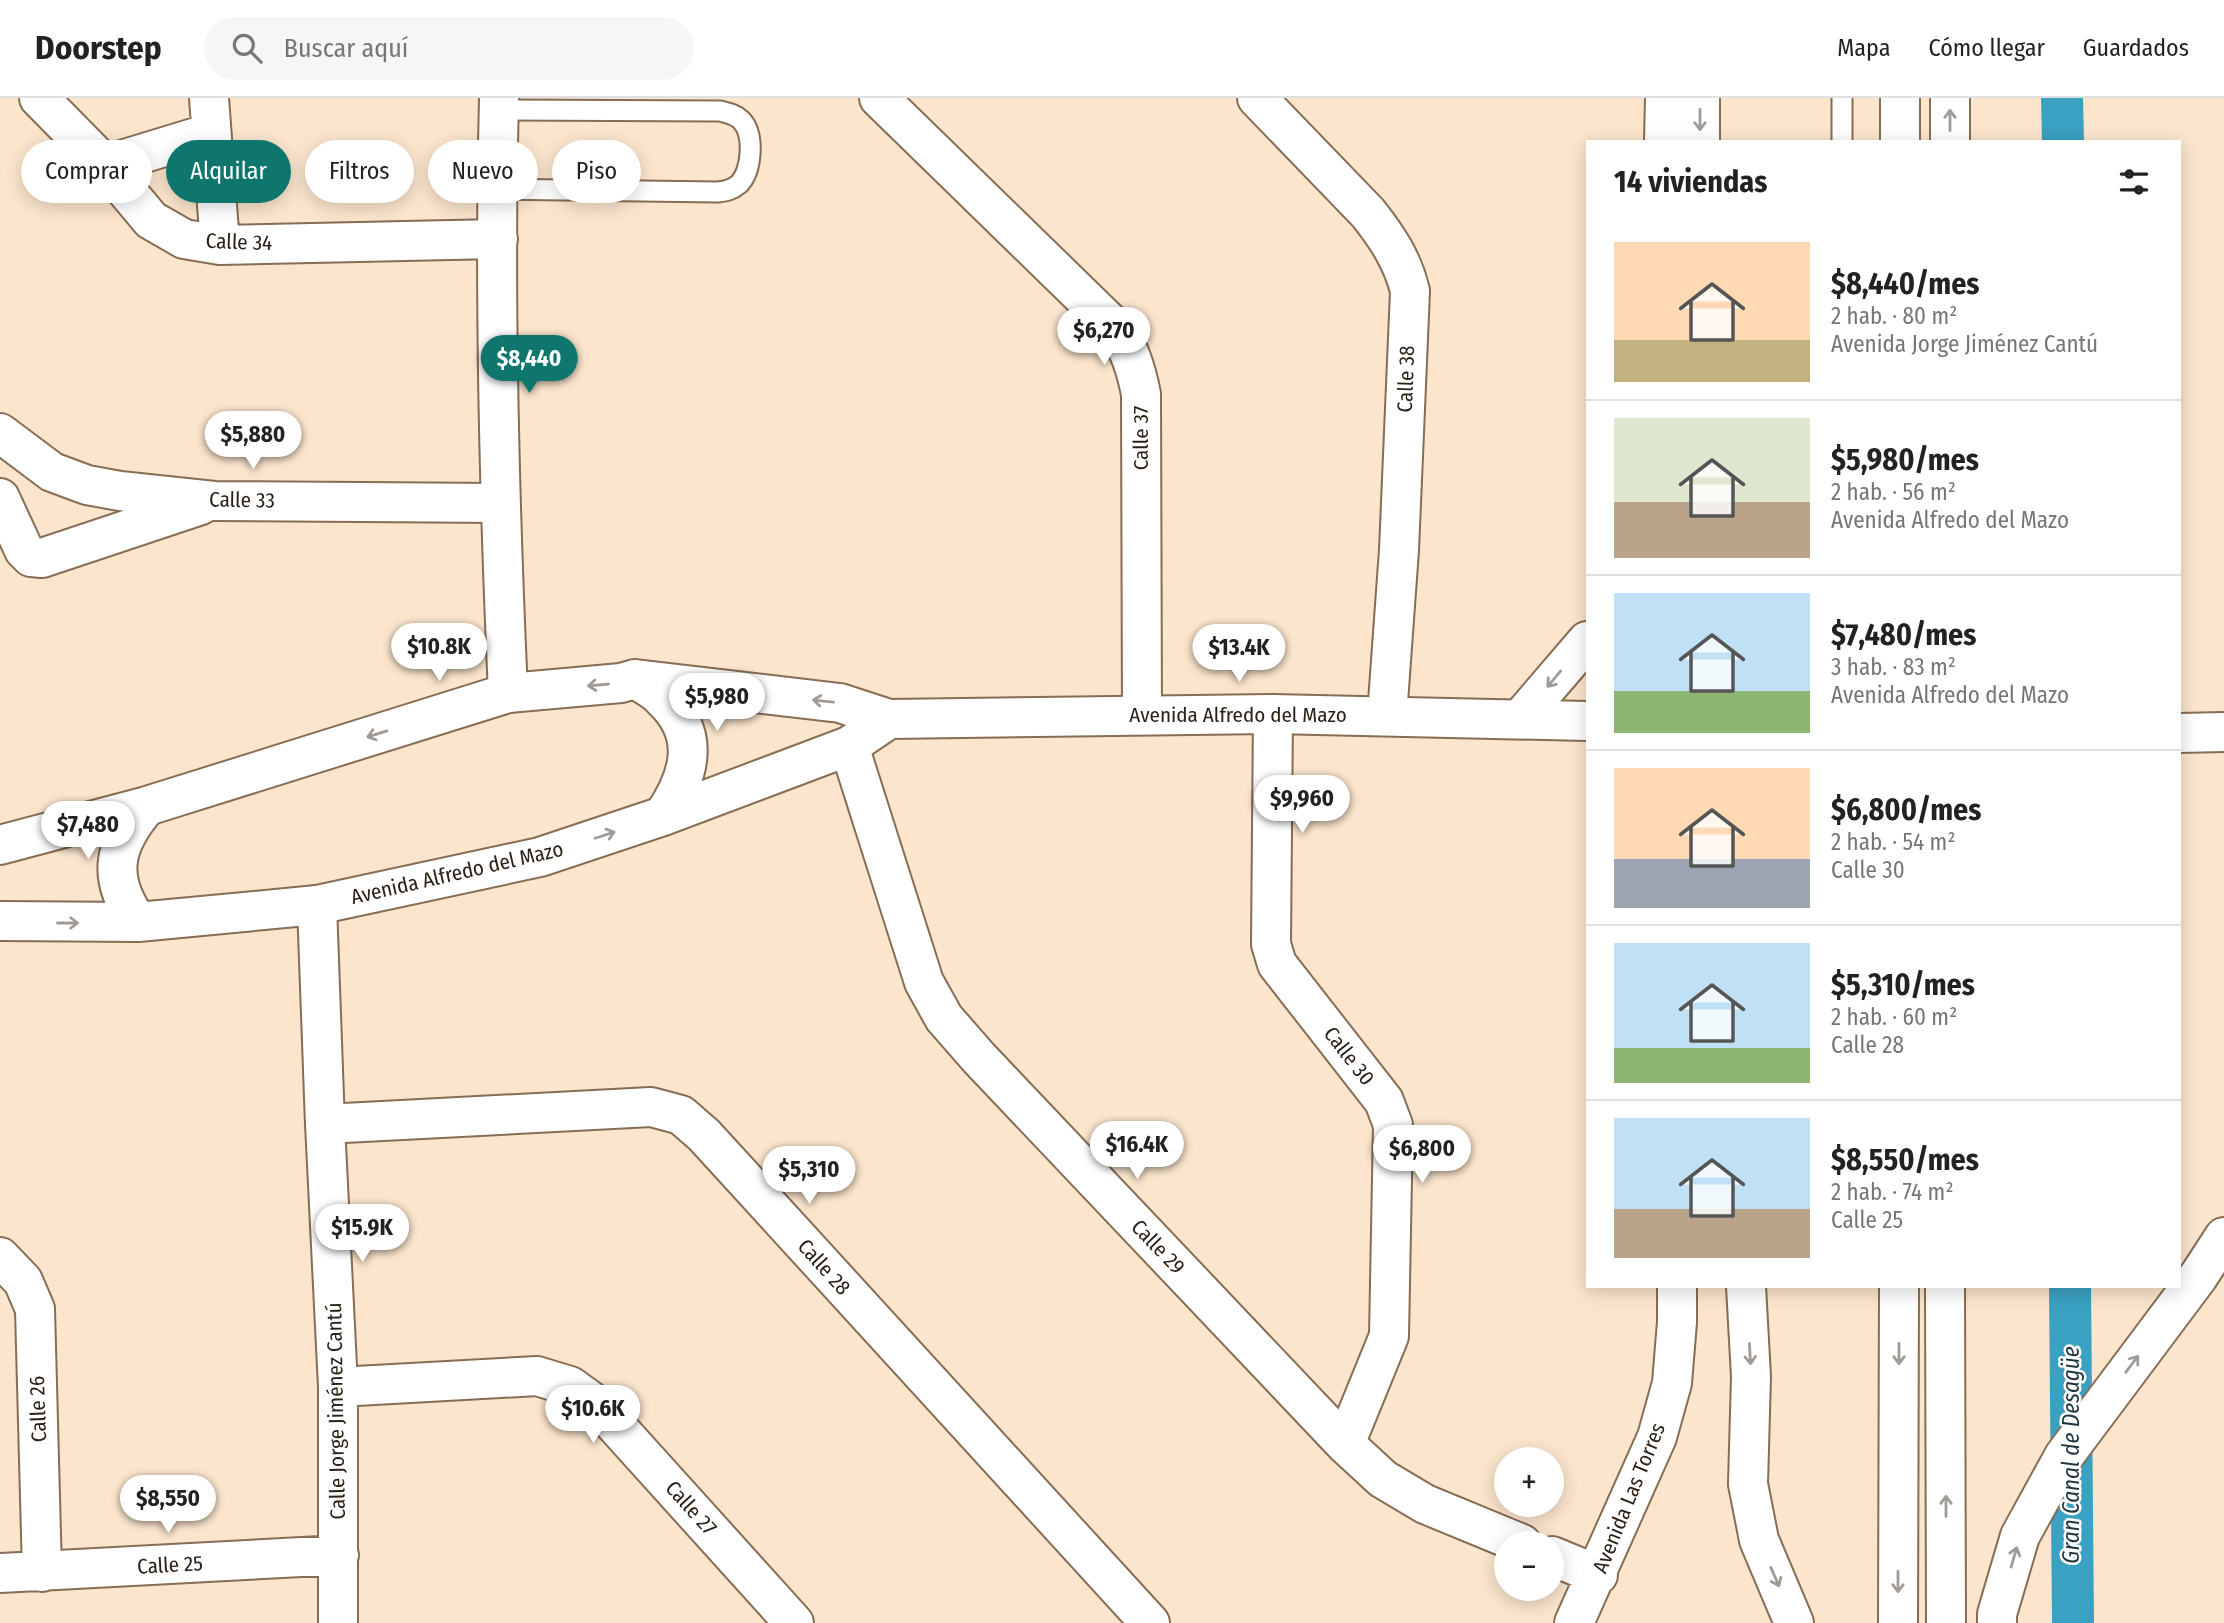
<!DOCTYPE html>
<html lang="es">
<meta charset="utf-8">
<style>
:root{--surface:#fff;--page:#f6f6f6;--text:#222;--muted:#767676;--line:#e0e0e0;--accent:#0f766e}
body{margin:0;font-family:"Fira Sans Condensed",sans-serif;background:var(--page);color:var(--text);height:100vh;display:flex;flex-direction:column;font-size:26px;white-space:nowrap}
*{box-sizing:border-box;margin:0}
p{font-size:23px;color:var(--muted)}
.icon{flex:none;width:38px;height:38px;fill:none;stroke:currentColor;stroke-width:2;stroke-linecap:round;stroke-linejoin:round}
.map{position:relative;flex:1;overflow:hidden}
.sheet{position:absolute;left:1586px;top:42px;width:595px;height:1148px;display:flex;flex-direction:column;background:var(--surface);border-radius:0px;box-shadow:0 4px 18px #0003}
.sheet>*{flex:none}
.top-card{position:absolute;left:21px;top:42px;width:665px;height:63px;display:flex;gap:14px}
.fabs{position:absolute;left:1494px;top:1349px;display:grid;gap:14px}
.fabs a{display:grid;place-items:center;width:70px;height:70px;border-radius:50%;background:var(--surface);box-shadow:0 4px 18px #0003;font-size:35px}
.price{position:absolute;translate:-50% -60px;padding:0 16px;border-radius:24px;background:#fff;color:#222;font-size:23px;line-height:46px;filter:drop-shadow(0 2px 4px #0008)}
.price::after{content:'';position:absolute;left:50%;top:42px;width:21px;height:16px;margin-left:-10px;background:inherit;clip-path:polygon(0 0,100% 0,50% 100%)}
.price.active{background:var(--accent);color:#fff}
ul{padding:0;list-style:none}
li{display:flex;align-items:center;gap:21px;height:175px;padding:0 28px}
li+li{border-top:2px solid var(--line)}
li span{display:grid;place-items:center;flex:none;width:196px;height:140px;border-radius:0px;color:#555}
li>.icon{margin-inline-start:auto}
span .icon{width:84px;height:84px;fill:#fffc;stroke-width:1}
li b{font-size:30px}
h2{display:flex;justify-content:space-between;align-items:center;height:84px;padding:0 28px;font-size:30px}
.chip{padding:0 24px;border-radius:32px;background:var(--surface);box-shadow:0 4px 18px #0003;font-size:24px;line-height:63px}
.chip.active{background:var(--accent);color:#fff}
header{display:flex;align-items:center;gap:42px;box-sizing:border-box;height:98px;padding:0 35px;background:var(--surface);border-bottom:2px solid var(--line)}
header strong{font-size:33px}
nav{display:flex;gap:38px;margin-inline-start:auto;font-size:24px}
.search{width:490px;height:63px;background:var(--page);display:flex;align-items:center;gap:18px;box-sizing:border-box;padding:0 24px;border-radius:38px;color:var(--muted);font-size:26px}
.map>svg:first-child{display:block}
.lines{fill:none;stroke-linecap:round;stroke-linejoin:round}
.canal{stroke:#3ba1c2;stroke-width:42}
.lane-casing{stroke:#866d53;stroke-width:23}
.street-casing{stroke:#866d53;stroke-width:42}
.secondary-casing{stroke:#866d53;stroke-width:42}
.highway-casing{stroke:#866d53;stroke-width:42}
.lane{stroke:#fff;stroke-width:19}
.street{stroke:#fff;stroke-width:38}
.secondary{stroke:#fff;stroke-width:38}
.highway{stroke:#fff;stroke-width:38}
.oneway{stroke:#a09b96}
.labels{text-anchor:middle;stroke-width:5;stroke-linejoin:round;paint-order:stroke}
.street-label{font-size:21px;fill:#2b2116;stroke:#fff}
.water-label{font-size:23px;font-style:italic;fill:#1f353e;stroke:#fff}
</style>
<header>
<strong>Doorstep</strong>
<div class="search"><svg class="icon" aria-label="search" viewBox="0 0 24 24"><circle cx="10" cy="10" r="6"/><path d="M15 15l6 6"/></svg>Buscar aquí</div>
<nav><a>Mapa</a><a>Cómo llegar</a><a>Guardados</a></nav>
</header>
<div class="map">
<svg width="2224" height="1525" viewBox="0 0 2224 1525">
<rect width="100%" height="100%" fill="#fbe5cd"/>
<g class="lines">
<path class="canal" d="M2062,0L2063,44
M2070,1188L2073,1525"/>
<g class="lane-casing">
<path id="lane" d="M1842,0V44
M497,91L718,94C726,93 732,92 739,86C752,73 755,36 741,22C735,16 728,15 720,13L499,12"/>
</g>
<g class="street-casing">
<path id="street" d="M39,0L105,67L151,122L184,141L220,147L498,141
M209,0L220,147
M499,0C494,198 499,397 508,595
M879,0L1116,231C1130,252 1136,271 1141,296L1142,617
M1257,0L1368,115C1387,139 1403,163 1410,193L1399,452L1387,618
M1664,44L1665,0
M105,67L210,35
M0,335L52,374L87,387L120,393L214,403L500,405
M0,400L24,452L31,459L42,460L201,407
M1273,616L1271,846L1277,866L1384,1003L1393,1027L1389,1238L1345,1346
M1521,620L1587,543
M849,648L924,884L944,920L979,960L1345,1346L1383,1381L1425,1406L1522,1446
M317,807L325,1026L338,1289V1525
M325,1026L651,1009L681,1017L704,1037L1150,1525
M0,1159L23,1183L35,1211L42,1474
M338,1289L537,1278L570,1288L599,1309L794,1525
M1552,1458L1598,1477
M0,1475L339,1457
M1574,1525L1657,1339L1672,1285L1677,1224V1188"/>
</g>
<g class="secondary-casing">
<path id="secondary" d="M635,581C644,587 655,592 662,600C702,637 690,678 663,718
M2179,635L2224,634
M0,747L147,708L508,595L621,585L635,581L840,605L889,621L1273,616L1587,623
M0,823L138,824L317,807L540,759L663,718L849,648L889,621
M138,824C106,780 113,747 147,708"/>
</g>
<g class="highway-casing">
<path id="highway" d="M1700,0V44
M1900,44V0
M1950,44V0
M1746,1188L1751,1279L1748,1386L1759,1442L1794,1525
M1945,1188L1946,1525
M1898,1525L1899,1188
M1997,1525V1516L2020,1438L2064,1358L2198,1179L2224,1139"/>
</g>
<use href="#lane" class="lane"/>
<use href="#street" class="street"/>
<use href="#secondary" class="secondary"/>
<use href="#highway" class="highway"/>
</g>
<defs><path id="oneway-shaft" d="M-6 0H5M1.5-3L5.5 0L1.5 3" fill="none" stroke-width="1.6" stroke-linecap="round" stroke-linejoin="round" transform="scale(1.75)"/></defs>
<g class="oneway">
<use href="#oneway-shaft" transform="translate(1700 22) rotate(90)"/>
<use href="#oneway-shaft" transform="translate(1950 22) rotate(-90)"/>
<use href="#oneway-shaft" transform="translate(1554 581) rotate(130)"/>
<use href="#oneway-shaft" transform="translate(598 587) rotate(175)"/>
<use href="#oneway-shaft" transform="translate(823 603) rotate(-174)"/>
<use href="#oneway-shaft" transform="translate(377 636) rotate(163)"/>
<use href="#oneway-shaft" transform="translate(605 737) rotate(-18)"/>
<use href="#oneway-shaft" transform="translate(68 825)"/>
<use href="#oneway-shaft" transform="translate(1750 1256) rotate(87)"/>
<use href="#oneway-shaft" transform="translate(1899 1256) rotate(90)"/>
<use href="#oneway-shaft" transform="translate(2132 1266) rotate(-53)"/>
<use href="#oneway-shaft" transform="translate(1946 1408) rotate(-90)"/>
<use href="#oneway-shaft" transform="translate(2014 1459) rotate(-74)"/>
<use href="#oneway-shaft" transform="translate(1775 1479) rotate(66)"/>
<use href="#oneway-shaft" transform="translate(1898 1484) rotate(90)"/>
</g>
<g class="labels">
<g class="street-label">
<text transform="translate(239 144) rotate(2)" y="7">Calle 34</text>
<text transform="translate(1406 281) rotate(-88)" y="7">Calle 38</text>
<text transform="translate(1141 340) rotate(-90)" y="7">Calle 37</text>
<text transform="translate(242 402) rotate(1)" y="7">Calle 33</text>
<text x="1238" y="624">Avenida Alfredo del Mazo</text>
<text transform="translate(457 775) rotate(-13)" y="7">Avenida Alfredo del Mazo</text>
<text transform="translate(1349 958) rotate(52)" y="7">Calle 30</text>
<text transform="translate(1158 1149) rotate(46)" y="7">Calle 29</text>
<text transform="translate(824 1169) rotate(48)" y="7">Calle 28</text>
<text transform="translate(38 1311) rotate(-92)" y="7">Calle 26</text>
<text transform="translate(336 1313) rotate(-91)" y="7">Calle Jorge Jiménez Cantú</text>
<text transform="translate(1629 1400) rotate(-68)" y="7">Avenida Las Torres</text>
<text transform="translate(691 1410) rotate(48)" y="7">Calle 27</text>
<text transform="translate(170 1467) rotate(-3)" y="7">Calle 25</text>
</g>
<g class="water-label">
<text transform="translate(2071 1357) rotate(-90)" y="8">Gran Canal de Desagüe</text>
</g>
</g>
</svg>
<div class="fabs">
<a>+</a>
<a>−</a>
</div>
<b class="price" style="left:1104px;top:269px">$6,270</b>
<b class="price active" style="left:529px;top:297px">$8,440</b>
<b class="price" style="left:253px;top:373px">$5,880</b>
<b class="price" style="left:439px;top:585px">$10.8K</b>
<b class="price" style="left:1239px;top:586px">$13.4K</b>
<b class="price" style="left:717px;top:635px">$5,980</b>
<b class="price" style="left:1302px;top:737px">$9,960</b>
<b class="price" style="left:88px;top:763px">$7,480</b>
<b class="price" style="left:1137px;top:1083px">$16.4K</b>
<b class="price" style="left:1422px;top:1087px">$6,800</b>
<b class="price" style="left:809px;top:1108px">$5,310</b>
<b class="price" style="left:362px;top:1166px">$15.9K</b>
<b class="price" style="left:593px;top:1347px">$10.6K</b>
<b class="price" style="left:168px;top:1437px">$8,550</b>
<div class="top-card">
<a class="chip">Comprar</a>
<a class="chip active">Alquilar</a>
<a class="chip">Filtros</a>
<a class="chip">Nuevo</a>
<a class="chip">Piso</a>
</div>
<section class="sheet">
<h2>14 viviendas<svg class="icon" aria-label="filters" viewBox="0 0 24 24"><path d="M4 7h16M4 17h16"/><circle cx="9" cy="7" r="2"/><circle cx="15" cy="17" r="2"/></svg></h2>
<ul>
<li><span style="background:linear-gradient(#ffd9b3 70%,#c2b280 0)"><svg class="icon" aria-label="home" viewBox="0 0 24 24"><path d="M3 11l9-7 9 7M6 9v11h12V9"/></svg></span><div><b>$8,440/mes</b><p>2 hab. · 80 m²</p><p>Avenida Jorge Jiménez Cantú</p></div></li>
<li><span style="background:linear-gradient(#dfe7d0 60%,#b9a48a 0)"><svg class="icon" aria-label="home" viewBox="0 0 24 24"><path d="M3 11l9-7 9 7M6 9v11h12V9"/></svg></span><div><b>$5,980/mes</b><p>2 hab. · 56 m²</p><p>Avenida Alfredo del Mazo</p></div></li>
<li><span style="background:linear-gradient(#bfe0f5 70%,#8fb573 0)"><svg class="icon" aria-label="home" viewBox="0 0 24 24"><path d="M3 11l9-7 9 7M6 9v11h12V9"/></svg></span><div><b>$7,480/mes</b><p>3 hab. · 83 m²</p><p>Avenida Alfredo del Mazo</p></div></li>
<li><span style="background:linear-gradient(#ffd9b3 65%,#9aa5b1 0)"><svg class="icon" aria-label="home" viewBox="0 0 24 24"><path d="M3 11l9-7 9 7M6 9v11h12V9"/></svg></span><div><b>$6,800/mes</b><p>2 hab. · 54 m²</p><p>Calle 30</p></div></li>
<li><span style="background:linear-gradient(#bfe0f5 75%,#8fb573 0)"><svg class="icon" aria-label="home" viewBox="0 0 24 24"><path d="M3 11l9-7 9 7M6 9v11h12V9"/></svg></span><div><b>$5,310/mes</b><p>2 hab. · 60 m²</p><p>Calle 28</p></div></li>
<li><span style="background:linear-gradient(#bfe0f5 65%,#b9a48a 0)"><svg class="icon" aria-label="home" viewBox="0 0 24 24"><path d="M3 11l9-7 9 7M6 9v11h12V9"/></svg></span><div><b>$8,550/mes</b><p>2 hab. · 74 m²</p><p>Calle 25</p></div></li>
</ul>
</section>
</div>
